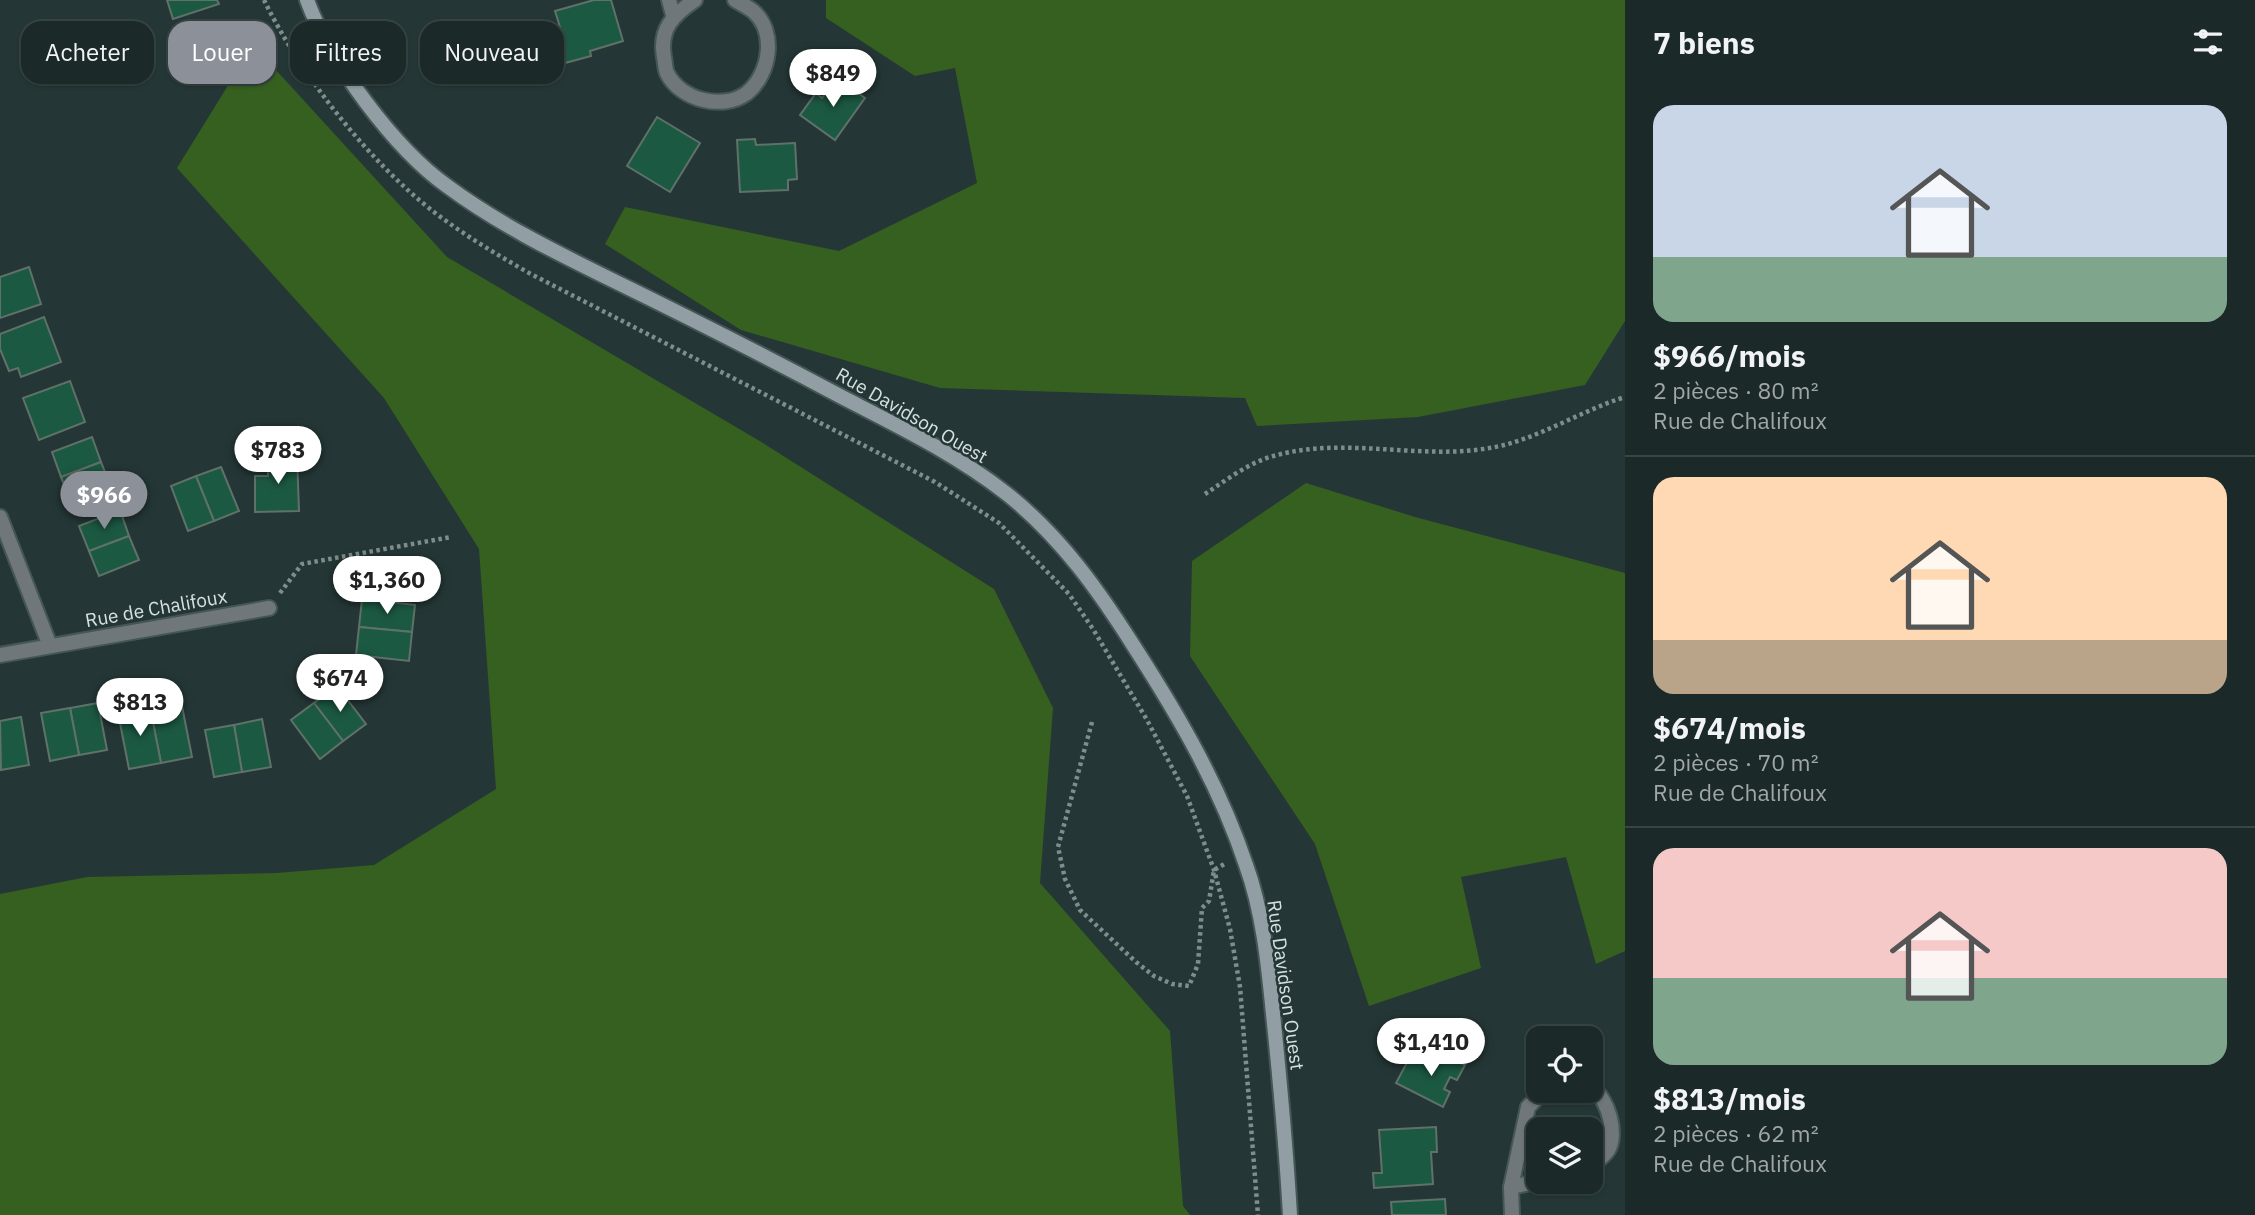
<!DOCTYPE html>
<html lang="fr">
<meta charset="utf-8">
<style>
body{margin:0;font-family:"IBM Plex Sans",sans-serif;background:#243130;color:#f1f3f6;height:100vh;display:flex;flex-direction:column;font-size:26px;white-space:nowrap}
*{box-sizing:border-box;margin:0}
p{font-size:23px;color:#a0a6a8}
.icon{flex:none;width:38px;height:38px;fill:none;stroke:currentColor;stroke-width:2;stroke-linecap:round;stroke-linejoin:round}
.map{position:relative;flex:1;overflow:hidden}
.panel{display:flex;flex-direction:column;background:#1b2928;width:630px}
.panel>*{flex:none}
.hud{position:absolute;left:21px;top:21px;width:665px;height:63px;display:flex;gap:14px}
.controls{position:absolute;left:1526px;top:1026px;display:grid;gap:14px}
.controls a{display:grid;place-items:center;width:77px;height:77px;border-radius:14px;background:#1b2928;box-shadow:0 2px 5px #0004,0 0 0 2px #394545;font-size:35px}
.price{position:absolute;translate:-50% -60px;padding:0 16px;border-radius:24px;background:#fff;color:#222;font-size:23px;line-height:46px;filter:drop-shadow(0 2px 4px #0008)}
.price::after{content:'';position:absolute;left:50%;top:42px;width:21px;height:16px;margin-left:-10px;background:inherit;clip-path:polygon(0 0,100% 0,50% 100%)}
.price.current{background:#8c9099;color:#fff}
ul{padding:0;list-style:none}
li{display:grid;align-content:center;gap:14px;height:371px;padding:0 28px}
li+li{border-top:2px solid #394545}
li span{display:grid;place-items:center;height:217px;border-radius:21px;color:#555}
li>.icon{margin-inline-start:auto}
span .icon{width:126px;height:126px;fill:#fffc;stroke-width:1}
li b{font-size:30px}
h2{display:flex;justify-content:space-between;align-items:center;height:84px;padding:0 28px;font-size:30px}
.chip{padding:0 24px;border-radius:21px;background:#1b2928;box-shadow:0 2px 5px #0004,0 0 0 2px #394545;font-size:24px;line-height:63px}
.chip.current{background:#8c9099;color:#fff}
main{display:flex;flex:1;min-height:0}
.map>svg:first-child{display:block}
.green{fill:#366020}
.building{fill:#1c5943;stroke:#607169;stroke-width:2}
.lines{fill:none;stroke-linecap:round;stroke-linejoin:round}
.street-casing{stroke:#445655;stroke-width:18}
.secondary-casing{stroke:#445655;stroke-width:18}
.path{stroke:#7f8e8d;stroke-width:4.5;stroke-dasharray:3.5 3.5;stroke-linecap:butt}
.street{stroke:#6f777b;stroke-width:14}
.secondary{stroke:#919ea3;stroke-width:14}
.labels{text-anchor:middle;stroke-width:5;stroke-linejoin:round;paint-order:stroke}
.street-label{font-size:19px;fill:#d6e1e1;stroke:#243736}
</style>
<main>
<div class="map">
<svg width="1625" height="1215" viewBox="0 0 1625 1215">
<rect width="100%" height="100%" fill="#243736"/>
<!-- green -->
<g class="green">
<polygon points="826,0 1625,0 1625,321 1585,385 1418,417 1257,426 1245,398 940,388 741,330 605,244 625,207 839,251 977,183 955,68 915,76 826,18"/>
<polygon points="253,45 447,257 758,440 994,589 1053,708 1040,883 1170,1031 1183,1206 1190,1215 0,1215 0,894 87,877 277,873 374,865 496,789 479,549 384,398 177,168"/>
<polygon points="1306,483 1415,517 1625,573 1625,951 1596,964 1566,857 1461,877 1481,968 1369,1006 1315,844 1190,656 1192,561"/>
</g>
<!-- building -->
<g class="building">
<polygon points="167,0 217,0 219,4 173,19"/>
<polygon points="594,0 611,0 623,41 590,51 591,56 565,63 558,42 564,40 555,11"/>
<polygon points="837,78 865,98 835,140 800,115 816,93 822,98"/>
<polygon points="657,117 700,143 670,192 627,166"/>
<polygon points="755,139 756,145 795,143 797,179 788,180 788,190 740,192 737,140"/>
<polygon points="29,267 41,304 0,318 0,277"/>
<polygon points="44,317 61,362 21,377 18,368 9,371 0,349 0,334"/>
<polygon points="70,381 85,422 39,440 23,398"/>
<polygon points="92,437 101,462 61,477 52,452"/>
<polygon points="268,455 297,455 299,511 255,512 255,476 268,476"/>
<polygon points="101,462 111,487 71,502 61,477"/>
<polygon points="221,467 239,511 214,521 196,476"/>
<polygon points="196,476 214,521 188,531 171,486"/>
<polygon points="120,510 129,536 89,551 79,526"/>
<polygon points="129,536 139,560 99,576 89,551"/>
<polygon points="362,599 415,605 412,632 359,627"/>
<polygon points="359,627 412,632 409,661 356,655"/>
<polygon points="337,686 366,724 343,741 314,703"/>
<polygon points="181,701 192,757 161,763 150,707"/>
<polygon points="98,703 107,750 79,755 70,708"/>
<polygon points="314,703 343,741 320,759 291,720"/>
<polygon points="150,707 161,763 129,769 118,713"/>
<polygon points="70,708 79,755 50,761 41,713"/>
<polygon points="21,717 29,765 1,770 0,721"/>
<polygon points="262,719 271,767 242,772 234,725"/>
<polygon points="234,725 242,772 214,777 205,730"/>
<polygon points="1440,1052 1465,1065 1457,1080 1450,1077 1444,1089 1450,1092 1443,1107 1396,1083 1410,1057 1432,1067"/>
<polygon points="1436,1127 1437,1152 1431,1152 1433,1184 1374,1188 1373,1173 1382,1173 1379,1130"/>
<polygon points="1445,1199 1446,1215 1392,1215 1391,1202"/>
</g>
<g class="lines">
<defs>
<g id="street">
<polyline points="669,0 673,15"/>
<path d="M695 0C673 15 659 29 664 57 665 61 665 69 667 73 680 100 723 111 747 93 770 74 777 32 753 11 748 7 740 3 735 0"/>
<polyline points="0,517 50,646"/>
<polyline points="0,655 269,608"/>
<path d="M1591 1088C1608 1097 1618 1134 1608 1150 1604 1156 1596 1162 1591 1166"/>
<polyline points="1511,1187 1540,1181"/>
<polyline points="1512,1215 1511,1187 1528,1107 1545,1090"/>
</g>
<path id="secondary" d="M307 0C329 61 395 149 447 186 497 223 553 251 608 278 686 316 763 355 840 396 898 426 956 454 1007 494 1061 537 1099 591 1135 648 1180 718 1220 787 1246 865 1263 912 1268 964 1273 1014 1280 1081 1286 1148 1290 1215"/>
</defs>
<!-- street casing -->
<use href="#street" class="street-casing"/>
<!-- secondary casing -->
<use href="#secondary" class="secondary-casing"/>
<!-- path -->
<g class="path">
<path d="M264 0C300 74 369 162 434 212 464 235 496 254 529 273L935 482 999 523 1069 594 1093 629 1147 720 1187 796 1214 870 1230 929 1240 987 1258 1215"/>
<path d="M1205 494C1225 481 1247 464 1270 457 1345 434 1424 463 1500 446 1543 436 1583 410 1625 397"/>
<polyline points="280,593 302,564 451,537"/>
<polyline points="1092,722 1058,847 1065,879 1080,910 1136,962 1154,976 1172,984 1189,986 1198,964 1202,908 1209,901 1214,870 1226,863"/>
</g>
<!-- street -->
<use href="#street" class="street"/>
<!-- secondary -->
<use href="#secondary" class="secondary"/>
</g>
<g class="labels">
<!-- street labels -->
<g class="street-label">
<text transform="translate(912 415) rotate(30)" y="7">Rue Davidson Ouest</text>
<text transform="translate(156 608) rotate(-10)" y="7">Rue de Chalifoux</text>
<text transform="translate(1286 985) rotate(82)" y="7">Rue Davidson Ouest</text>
</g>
</g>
</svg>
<div class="controls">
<a><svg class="icon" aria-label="locate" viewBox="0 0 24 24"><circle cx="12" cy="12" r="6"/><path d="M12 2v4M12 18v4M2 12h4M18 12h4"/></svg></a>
<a><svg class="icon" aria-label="layers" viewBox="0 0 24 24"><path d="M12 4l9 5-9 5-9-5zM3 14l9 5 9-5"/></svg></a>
</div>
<b class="price" style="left:833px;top:109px">$849</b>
<b class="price" style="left:278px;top:486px">$783</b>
<b class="price current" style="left:104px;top:531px">$966</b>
<b class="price" style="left:387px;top:616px">$1,360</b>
<b class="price" style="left:340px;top:714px">$674</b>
<b class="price" style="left:140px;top:738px">$813</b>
<b class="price" style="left:1431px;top:1078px">$1,410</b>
<div class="hud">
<a class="chip">Acheter</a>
<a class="chip current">Louer</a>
<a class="chip">Filtres</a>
<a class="chip">Nouveau</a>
</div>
</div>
<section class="panel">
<h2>7 biens<svg class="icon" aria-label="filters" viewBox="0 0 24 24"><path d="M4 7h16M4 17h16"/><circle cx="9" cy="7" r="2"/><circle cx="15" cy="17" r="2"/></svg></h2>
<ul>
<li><span style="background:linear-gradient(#c9d6e8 70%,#7fa58c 0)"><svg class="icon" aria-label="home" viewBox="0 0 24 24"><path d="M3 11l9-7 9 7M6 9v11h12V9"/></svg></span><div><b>$966/mois</b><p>2 pièces · 80 m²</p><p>Rue de Chalifoux</p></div></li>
<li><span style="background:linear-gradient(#ffd9b3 75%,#b9a48a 0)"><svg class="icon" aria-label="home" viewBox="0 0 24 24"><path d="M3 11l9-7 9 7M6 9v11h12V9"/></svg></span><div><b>$674/mois</b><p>2 pièces · 70 m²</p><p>Rue de Chalifoux</p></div></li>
<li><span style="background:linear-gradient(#f6c9c9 60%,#7fa58c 0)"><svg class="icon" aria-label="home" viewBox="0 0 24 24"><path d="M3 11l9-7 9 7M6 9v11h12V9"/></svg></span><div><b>$813/mois</b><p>2 pièces · 62 m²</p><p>Rue de Chalifoux</p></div></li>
</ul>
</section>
</main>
